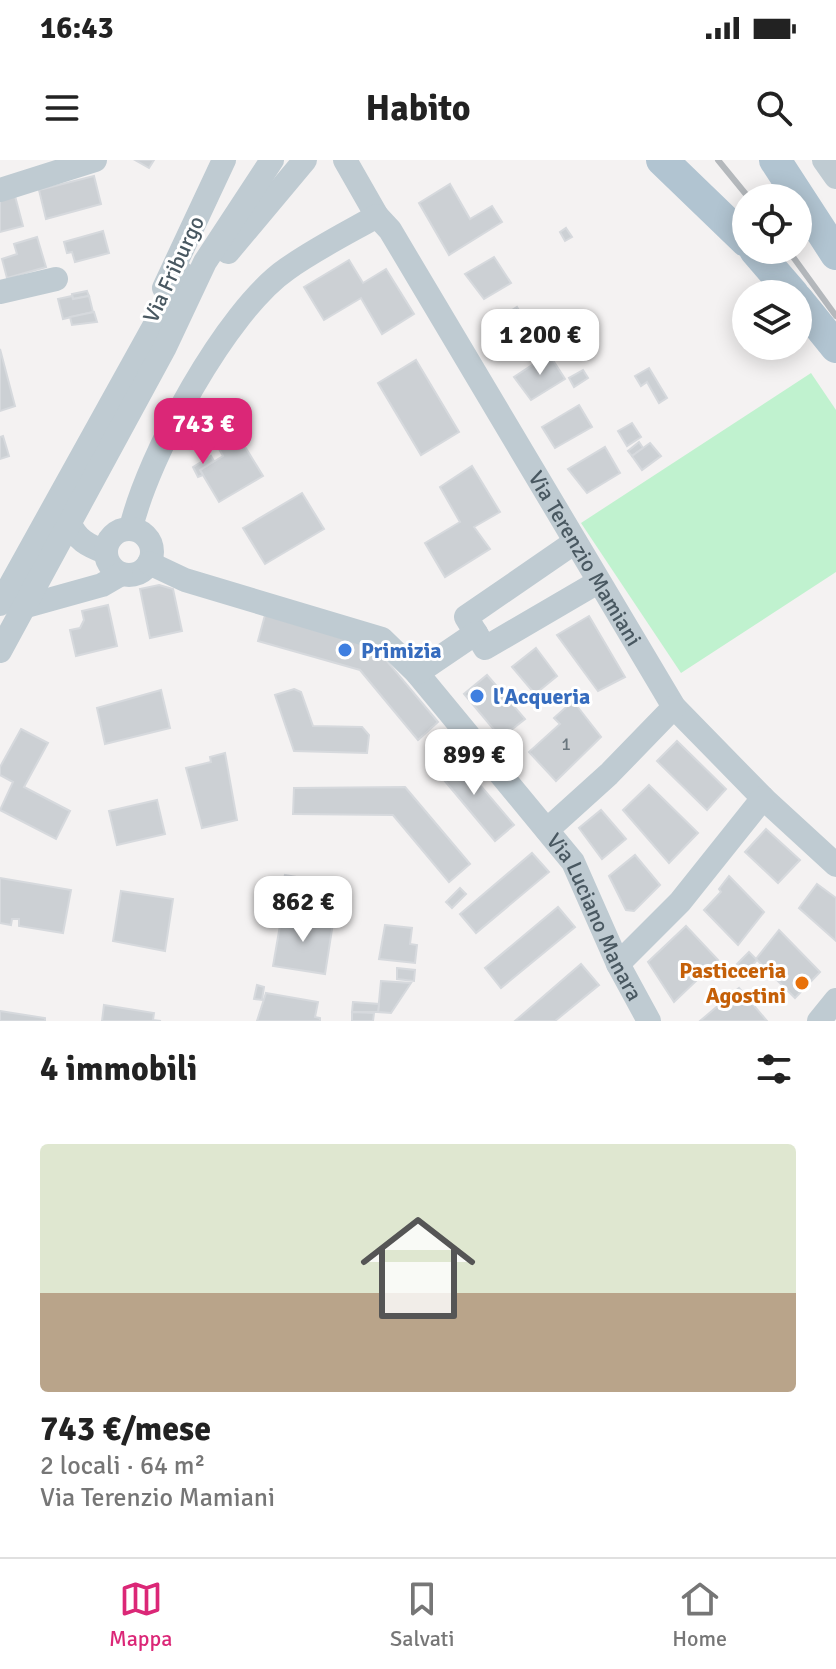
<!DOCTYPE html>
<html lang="it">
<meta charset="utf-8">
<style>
body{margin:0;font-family:Signika,sans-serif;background:#f2f2f2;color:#222;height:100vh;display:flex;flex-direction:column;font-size:30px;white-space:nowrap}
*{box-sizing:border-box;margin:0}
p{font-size:26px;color:#767676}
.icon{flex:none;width:44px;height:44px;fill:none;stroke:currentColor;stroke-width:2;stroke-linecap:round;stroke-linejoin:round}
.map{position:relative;height:861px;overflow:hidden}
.sheet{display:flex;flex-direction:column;background:#fff;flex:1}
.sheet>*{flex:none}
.controls{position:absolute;left:732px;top:24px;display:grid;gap:16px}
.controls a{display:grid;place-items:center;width:80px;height:80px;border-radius:50%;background:#fff;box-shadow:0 4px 20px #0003;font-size:40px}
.price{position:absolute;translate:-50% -68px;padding:0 18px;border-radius:16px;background:#fff;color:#222;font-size:26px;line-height:52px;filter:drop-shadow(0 2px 4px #0008)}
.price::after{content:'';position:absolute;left:50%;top:48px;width:24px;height:18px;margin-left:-12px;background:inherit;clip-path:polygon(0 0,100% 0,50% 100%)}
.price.active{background:#db2777;color:#fff}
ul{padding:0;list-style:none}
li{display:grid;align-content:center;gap:16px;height:424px;padding:0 40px}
li span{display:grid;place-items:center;height:248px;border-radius:8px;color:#555}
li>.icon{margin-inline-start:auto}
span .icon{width:144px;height:144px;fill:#fffc;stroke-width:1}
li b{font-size:34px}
h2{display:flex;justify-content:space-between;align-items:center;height:96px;padding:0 40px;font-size:34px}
.status{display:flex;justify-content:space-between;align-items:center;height:56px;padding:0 40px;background:#fff;direction:ltr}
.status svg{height:22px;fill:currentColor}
header{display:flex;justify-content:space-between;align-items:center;height:104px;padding:0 40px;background:#fff;font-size:36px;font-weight:700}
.dock{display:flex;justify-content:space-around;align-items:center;height:112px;border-top:2px solid #e0e0e0;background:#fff;font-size:22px;color:#767676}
.dock a{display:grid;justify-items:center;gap:4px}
.dock .active{color:#db2777}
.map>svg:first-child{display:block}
.green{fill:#c0f2cf}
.building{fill:#ccd0d4;stroke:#d6d9dd;stroke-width:2}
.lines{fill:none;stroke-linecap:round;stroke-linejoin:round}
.minor{stroke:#bfcbd2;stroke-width:24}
.major{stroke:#b1c4d1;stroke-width:32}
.rail{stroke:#b4b8bc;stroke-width:6}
.shop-dot{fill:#3f7fe0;stroke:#fff;stroke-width:3}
.food-dot{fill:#e8710a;stroke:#fff;stroke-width:3}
.labels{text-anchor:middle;stroke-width:6;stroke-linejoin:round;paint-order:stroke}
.number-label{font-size:18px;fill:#6a767e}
.street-label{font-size:22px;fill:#495861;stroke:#fff}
.shop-label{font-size:22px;font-weight:bold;fill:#366cbe;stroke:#fff;text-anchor:start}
.food-label{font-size:22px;font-weight:bold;fill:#c56008;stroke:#fff;text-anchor:end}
</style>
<div class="status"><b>16:43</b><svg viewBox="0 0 49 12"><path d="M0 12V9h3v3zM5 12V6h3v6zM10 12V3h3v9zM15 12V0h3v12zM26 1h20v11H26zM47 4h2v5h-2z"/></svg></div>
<header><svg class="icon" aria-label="menu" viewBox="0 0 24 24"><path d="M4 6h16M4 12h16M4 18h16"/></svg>Habito<svg class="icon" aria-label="search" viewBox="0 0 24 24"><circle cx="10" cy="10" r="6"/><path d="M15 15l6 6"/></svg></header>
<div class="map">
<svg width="836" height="861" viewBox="0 0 836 861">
<rect width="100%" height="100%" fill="#f4f2f2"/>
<!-- green -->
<polygon class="green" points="811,213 836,250 836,412 681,513 581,363"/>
<!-- building -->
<g class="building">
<polygon points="135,0 154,0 149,8"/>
<polygon points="94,16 101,44 46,59 39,30"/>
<polygon points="450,24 470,59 492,46 502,62 449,95 419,43"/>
<polygon points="15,36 23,66 0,72 0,40"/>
<polygon points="566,68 572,77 565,81 560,72"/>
<polygon points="103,71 109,93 75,102 72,92 67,93 64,82"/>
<polygon points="37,77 46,107 7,118 2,99 17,94 14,84"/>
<polygon points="494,97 511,123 484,139 465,114"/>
<polygon points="349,100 363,123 386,109 414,154 382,174 361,138 324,160 304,127"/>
<polygon points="87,131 89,136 73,139 72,134"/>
<polygon points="72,136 73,139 89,136 93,152 63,159 58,139"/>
<polygon points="517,147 534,174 501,194 485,167"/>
<polygon points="94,152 97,162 72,165 70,157"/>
<polygon points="0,189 15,246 0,251"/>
<polygon points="549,194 565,219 531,240 514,217"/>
<polygon points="416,200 459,272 421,295 378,223"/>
<polygon points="649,208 667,238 659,243 647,222 641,226 635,216"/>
<polygon points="583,210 588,218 574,227 569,218"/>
<polygon points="579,245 592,267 555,288 542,267"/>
<polygon points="632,263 641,277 627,286 618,271"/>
<polygon points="233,267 263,316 219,342 200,310 223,296 214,280"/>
<polygon points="3,276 9,296 0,299 0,277"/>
<polygon points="639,282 643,288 632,296 628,291"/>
<polygon points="650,283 661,296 642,310 632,296"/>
<polygon points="605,287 620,313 587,333 568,309"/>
<polygon points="211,296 214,301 200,310 203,315 198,317 193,307"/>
<polygon points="472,306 500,352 474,367 490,389 445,417 425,383 460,362 440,327"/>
<polygon points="302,333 324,369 265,404 243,368"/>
<polygon points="159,425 173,429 182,471 150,478 140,429"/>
<polygon points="108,445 117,486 76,496 70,470 80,468 84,460 82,451"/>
<polygon points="265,455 376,488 438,562 418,580 360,510 258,481"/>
<polygon points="589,456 625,517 598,531 557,475"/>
<polygon points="536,488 557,516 535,534 512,507"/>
<polygon points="487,515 525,559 501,578 464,534"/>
<polygon points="294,529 301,532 313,566 362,567 369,575 367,593 294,591 275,535"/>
<polygon points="161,530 170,568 105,584 97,548"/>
<polygon points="573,541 601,577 556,621 529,592 560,564 554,558"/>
<polygon points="21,569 48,583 24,627 70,651 56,679 0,650 13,622 0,615 0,607"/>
<polygon points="677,581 726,629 707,650 657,601"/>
<polygon points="452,592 514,665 495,681 434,608"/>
<polygon points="225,593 237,660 202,668 186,608 211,602 210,597"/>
<polygon points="649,625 698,673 669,703 623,650"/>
<polygon points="405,627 470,704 449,722 393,655 293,654 294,628"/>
<polygon points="157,640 165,674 117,685 109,651"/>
<polygon points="601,650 626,679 602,699 579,668"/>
<polygon points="766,669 800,700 778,723 745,692"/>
<polygon points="532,693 549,712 476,773 460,754"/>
<polygon points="635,695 660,725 634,751 626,750 609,716"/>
<polygon points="285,715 337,724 335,738 340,739 337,756 276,746"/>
<polygon points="729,716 764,752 738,785 704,750 721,732 719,729"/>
<polygon points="0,718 71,730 63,773 19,766 19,759 12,759 11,765 0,763"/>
<polygon points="817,724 836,738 836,781 799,748"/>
<polygon points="460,728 466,734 452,748 446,742"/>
<polygon points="121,731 173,739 165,791 113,781"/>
<polygon points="270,732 278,733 276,746 268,744"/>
<polygon points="558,747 575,767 501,828 485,808"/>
<polygon points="282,754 333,763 325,814 273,806"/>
<polygon points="385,765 412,768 410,784 417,785 415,803 379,799"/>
<polygon points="686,766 718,800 674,842 648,802"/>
<polygon points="779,770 820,812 795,838 756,799"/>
<polygon points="749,792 757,800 746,813 737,804"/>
<polygon points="581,804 599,825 555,861 515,861"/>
<polygon points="397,808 415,810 414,821 397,819"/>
<polygon points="381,821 411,823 391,853 378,852"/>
<polygon points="257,825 264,827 262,840 254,839"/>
<polygon points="739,828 767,861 700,861"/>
<polygon points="266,833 318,842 315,857 320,858 320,861 257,861"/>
<polygon points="353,842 379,844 378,852 352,852"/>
<polygon points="104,845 154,853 153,860 161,861 102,861"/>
<polygon points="0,851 45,858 45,861 0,861"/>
<polygon points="352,852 374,853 373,861 352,861"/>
</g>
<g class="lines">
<!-- minor -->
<g class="minor">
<polyline points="345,0 377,56"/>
<polyline points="824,0 836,17"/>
<polyline points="0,30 95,0"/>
<polyline points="228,92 305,0"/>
<polyline points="164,128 224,0"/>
<polyline points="0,132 56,119"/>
<path d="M69 362C77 380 87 385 105 392"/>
<path id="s1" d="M131 368C148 296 226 151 287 109 315 89 347 73 377 56L390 70 674 547 763 638 836 705"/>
<circle cx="129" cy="392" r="23"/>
<polyline points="575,382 466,457 485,488 598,422"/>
<path id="s2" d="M149 403 185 420 382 479 417 513 573 702 618 804 649 861"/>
<polyline points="0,444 183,114"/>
<polyline points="23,447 102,425 121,414"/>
<polyline points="0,491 165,187 205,102 272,0"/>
<polyline points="417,513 476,473"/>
<polyline points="547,670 609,614 674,547"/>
<polyline points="618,804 680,742 763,638"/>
<polyline points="819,861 836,840"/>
</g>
<!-- major -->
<g class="major">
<polyline points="662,0 746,81"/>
<polyline points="775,0 836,94"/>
<polyline points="755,90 793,134"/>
<polyline points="798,140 836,187"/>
</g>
<!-- rail -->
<g class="rail">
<polyline points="718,0 749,38"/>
<polyline points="788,90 836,156"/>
</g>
</g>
<!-- markers -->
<g class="shop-dot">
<circle cx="345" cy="490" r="8"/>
<circle cx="477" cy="536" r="8"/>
</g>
<circle class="food-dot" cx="802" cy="823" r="8"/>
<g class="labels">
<!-- number labels -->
<g class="number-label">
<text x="566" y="590">1</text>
</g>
<!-- street labels -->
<g class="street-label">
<text transform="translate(173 109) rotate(-65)" y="8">Via Friburgo</text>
<text dy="8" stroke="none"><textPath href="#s1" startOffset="812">Via Terenzio Mamiani</textPath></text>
<text dy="8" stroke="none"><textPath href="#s2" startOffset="598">Via Luciano Manara</textPath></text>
</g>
<!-- shop labels -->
<g class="shop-label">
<text x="361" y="498">Primizia</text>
<text x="493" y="544">l'Acqueria</text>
</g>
<!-- food labels -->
<g class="food-label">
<text x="786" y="818">Pasticceria<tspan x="786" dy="25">Agostini</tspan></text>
</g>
</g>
</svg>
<div class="controls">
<a><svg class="icon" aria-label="locate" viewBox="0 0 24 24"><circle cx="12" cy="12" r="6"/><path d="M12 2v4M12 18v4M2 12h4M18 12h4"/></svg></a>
<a><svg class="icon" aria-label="layers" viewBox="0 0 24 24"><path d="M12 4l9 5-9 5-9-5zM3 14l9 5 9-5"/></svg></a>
</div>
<b class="price" style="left:540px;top:217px">1 200 €</b>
<b class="price active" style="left:203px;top:306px">743 €</b>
<b class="price" style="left:474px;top:637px">899 €</b>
<b class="price" style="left:303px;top:784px">862 €</b>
</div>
<section class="sheet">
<h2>4 immobili<svg class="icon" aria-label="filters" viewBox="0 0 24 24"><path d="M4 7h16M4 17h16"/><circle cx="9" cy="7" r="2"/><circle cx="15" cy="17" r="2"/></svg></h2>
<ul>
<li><span style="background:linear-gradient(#dfe7d0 60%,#b9a48a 0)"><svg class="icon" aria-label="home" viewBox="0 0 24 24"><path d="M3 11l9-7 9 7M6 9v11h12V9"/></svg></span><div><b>743 €/mese</b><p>2 locali · 64 m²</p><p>Via Terenzio Mamiani</p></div></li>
</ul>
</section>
<nav class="dock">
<a class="active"><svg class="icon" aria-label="map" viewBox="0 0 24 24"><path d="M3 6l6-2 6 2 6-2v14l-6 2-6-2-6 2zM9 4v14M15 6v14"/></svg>Mappa</a>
<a><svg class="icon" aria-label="saved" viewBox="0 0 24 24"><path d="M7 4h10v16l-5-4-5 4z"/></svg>Salvati</a>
<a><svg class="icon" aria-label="home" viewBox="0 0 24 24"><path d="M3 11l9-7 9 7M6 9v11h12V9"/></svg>Home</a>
</nav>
